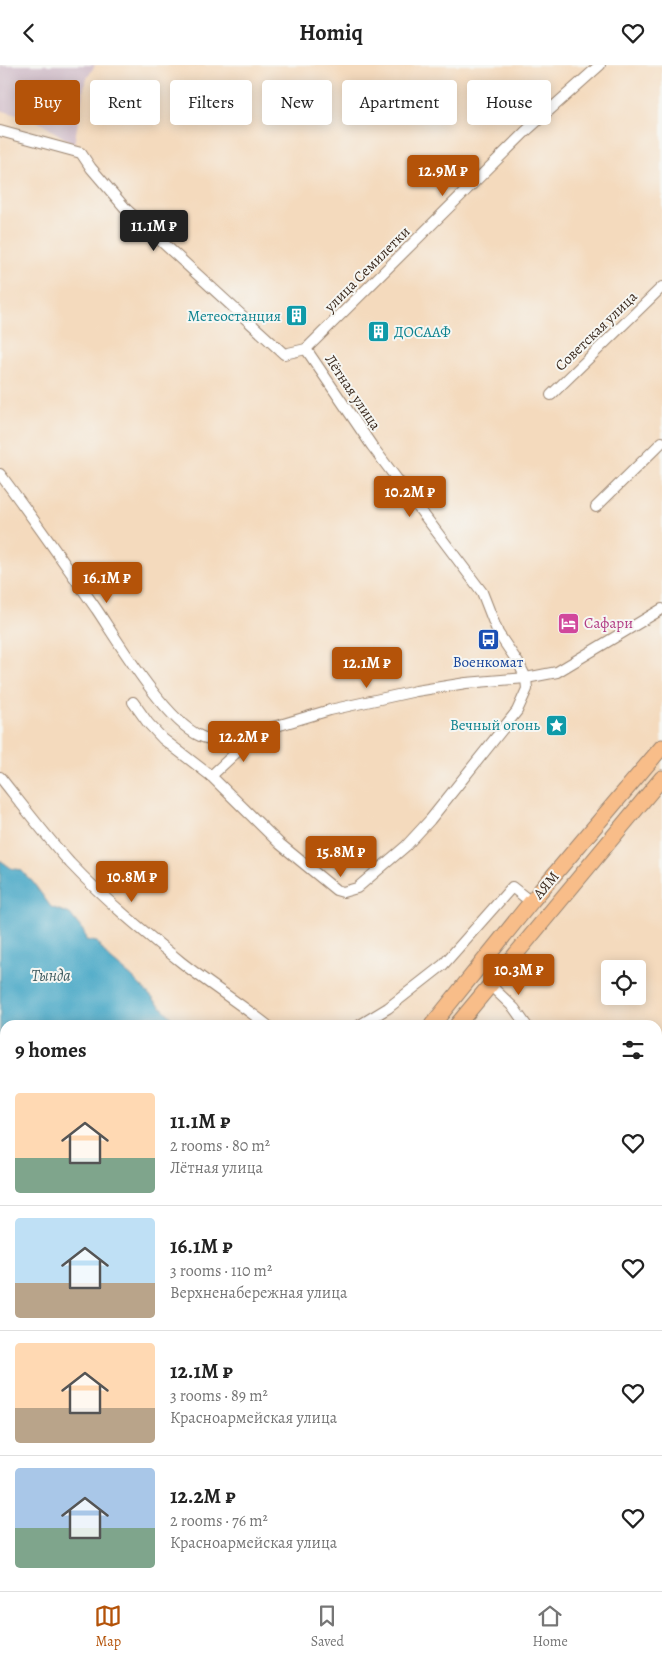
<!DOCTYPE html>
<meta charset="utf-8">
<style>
body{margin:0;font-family:Alegreya,serif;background:#f6f6f6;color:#222;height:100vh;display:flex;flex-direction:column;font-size:19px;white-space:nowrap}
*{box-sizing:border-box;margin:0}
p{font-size:16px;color:#767676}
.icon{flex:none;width:28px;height:28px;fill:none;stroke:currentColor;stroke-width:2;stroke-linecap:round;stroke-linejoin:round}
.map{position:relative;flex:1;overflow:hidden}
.side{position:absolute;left:0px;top:955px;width:662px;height:571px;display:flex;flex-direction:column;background:#fff;border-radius:15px 15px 0 0;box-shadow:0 2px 12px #0003}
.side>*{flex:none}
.guide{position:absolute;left:15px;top:15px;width:632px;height:45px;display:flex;gap:10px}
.buttons{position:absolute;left:601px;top:895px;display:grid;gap:10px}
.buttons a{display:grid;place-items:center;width:45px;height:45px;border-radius:5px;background:#fff;box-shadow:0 2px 12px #0003;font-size:25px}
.price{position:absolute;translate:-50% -42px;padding:0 11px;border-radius:5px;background:#b45309;color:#fff;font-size:16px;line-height:32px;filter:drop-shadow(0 1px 2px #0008)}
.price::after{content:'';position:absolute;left:50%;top:30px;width:15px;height:11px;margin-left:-8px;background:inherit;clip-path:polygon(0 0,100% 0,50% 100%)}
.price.selected{background:#222;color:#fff}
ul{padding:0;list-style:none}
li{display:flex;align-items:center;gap:15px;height:125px;padding:0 15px}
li+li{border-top:1px solid #e0e0e0}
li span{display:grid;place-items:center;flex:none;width:140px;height:100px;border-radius:5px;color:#555}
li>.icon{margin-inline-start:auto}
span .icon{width:60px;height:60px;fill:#fffc;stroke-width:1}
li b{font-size:21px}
h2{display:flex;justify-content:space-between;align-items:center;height:60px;padding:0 15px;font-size:21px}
.pill{padding:0 18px;border-radius:5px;background:#fff;box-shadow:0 2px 12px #0003;font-size:18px;line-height:45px}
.pill.selected{background:#b45309;color:#fff}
header{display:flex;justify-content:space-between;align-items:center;height:65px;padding:0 15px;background:#fff;font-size:22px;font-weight:700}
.tab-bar{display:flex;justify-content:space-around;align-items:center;height:70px;border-top:1px solid #e0e0e0;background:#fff;font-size:14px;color:#767676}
.tab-bar a{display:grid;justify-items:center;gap:2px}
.tab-bar .selected{color:#b45309}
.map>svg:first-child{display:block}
.industrial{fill:#d1bdc9}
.forest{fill:url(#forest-firs);stroke:#566a43}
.sand{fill:url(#sand-dots);stroke:#94825e}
.park{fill:#8cc478;stroke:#64774b}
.water{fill:#46a7c6;stroke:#406872}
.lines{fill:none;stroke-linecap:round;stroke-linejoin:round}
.minor-casing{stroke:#98826e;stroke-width:12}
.highway-casing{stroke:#98826e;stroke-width:17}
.minor{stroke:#fff;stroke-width:10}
.highway{stroke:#f8bd89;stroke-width:15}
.labels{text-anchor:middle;stroke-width:4;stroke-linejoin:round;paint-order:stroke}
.street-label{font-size:15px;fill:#3b2a1e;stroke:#f6f6f2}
.culture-label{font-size:15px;fill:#0d838f;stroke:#f6f6f2;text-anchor:end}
.hotel-label{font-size:15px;fill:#b23c85;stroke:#f6f6f2;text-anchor:start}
.transit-label{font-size:15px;fill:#164399;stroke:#f6f6f2}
.water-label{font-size:16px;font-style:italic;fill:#3f5c61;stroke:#f6f6f2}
</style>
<header><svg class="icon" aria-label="back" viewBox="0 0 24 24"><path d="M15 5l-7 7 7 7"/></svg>Homiq<svg class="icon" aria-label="heart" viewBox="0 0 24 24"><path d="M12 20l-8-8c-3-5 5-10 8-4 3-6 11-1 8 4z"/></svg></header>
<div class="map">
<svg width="662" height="1526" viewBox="0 0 662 1526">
<defs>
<pattern id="forest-firs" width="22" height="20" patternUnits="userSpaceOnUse" patternTransform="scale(1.25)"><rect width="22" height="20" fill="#71aa68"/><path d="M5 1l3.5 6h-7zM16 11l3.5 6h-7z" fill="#5e8b55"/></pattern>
<pattern id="sand-dots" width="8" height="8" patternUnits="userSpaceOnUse" patternTransform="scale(1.25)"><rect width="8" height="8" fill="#eeda9e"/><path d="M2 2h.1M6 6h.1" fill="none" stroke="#cdbb88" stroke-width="1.8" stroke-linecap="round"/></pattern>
</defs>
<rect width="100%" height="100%" fill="#f6f6f2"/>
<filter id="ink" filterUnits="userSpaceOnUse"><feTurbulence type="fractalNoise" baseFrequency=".02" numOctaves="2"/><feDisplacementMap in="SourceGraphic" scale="10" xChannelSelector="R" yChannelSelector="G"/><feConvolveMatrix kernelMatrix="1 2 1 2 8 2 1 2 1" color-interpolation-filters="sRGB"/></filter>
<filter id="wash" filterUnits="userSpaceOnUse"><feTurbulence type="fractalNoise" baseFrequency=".0096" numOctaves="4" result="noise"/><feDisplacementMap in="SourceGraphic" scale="20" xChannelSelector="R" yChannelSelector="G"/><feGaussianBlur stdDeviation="1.12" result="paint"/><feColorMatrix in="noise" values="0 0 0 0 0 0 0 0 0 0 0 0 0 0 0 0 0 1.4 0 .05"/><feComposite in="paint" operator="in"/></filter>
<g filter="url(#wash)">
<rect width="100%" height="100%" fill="#f4dabd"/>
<!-- industrial -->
<polygon class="industrial" points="0,0 95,0 85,17 74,79 37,56 0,45"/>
<!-- forest -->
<g class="forest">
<polygon points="5,1414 5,1493 0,1496 0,1415"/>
<polygon points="1,1519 5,1520 5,1521 105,1521 107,1526 3,1526"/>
<polygon points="144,1521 340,1521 348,1526 145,1526"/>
</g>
<!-- sand -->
<polygon class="sand" points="658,1391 662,1395 662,1493 658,1483"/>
<!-- park -->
<polygon class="park" points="0,1058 5,1064 5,1190 0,1190"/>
<!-- water -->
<g class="water">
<polygon points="0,795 11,803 20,805 32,816 51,842 70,849 84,867 86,875 97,877 108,892 132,912 179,960 5,960 5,978 0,972"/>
<polygon points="658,1496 662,1504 662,1526 471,1526 466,1521 658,1521"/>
</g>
</g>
<g filter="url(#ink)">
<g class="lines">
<defs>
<g id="minor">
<polyline points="0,66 81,88 91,103 126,144 284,289 306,284"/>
<polyline points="306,284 525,67 600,0"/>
<polyline points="551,330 662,222"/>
<path d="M0 409C34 454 65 499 97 545 119 578 165 655 200 671 213 677 227 675 240 672L330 645 416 626 466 618 526 613 557 607 662 544"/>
<polyline points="596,442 662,377"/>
<polyline points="133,637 148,658 163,674 211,711 280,779 336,825 343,827 357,823 406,781 430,755 517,646 527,624 526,613 519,599 498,568 482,527 372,381 306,284"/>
<polyline points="211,711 256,669"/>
<path d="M0 712C23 741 46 771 70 798 104 834 143 866 181 897 209 919 239 938 267 960"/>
<polyline points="490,920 514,943 526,960"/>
<polyline points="360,960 388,943 443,900 512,822 531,837"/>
<polyline points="658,987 662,982"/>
<polyline points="658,1246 662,1251"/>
<polyline points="114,1521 116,1526"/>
</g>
<g id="highway">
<polyline points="432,960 531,837 662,682"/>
<polyline points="457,960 662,713"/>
<polyline points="0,1307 5,1303"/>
<polyline points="0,1328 5,1325"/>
</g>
</defs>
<!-- minor casing -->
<use href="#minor" class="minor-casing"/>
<!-- highway casing -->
<use href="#highway" class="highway-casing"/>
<!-- minor -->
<use href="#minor" class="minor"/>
<!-- highway -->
<use href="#highway" class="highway"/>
</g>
</g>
<!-- icons -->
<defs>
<symbol id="building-square" viewBox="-11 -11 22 22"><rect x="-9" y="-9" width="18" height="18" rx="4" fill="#0f9aa8" stroke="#f6f6f2"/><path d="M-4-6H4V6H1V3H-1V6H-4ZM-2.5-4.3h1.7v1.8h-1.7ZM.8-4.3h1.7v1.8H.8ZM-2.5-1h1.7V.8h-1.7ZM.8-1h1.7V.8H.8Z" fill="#fff"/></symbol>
<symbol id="hotel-square" viewBox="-11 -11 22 22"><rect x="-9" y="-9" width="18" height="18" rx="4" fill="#d1479c" stroke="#f6f6f2"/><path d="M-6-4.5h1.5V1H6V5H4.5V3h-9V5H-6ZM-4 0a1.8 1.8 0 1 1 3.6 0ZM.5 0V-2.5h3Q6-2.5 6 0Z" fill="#fff"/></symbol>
<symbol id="bus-square" viewBox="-11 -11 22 22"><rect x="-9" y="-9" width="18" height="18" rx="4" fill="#1a4fb4" stroke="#f6f6f2"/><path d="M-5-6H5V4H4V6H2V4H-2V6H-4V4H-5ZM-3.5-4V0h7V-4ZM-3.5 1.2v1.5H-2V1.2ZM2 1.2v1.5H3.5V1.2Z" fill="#fff"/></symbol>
<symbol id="sight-square" viewBox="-11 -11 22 22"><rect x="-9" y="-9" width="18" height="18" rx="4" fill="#0f9aa8" stroke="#f6f6f2"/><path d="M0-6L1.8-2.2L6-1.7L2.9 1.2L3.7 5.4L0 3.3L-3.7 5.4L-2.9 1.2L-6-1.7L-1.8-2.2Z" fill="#fff"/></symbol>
</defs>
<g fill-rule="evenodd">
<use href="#building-square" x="284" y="238" width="25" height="25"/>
<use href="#building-square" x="366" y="254" width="25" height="25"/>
<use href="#hotel-square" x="556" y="546" width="25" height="25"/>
<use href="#bus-square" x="476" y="562" width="25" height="25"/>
<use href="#sight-square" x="544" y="648" width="25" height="25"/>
</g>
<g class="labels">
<!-- street labels -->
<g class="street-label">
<text transform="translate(367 204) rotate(-45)" y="5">улица Семилетки</text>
<text transform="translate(596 266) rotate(-44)" y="5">Советская улица</text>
<text transform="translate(353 327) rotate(56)" y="5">Лётная улица</text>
<text transform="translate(546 820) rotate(-50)" y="5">АЯМ</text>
</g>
<!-- culture labels -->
<g class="culture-label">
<text x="281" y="256">Метеостанция</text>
<text x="394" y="272" text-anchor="start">ДОСААФ</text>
<text x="540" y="665">Вечный огонь</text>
</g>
<!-- hotel labels -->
<g class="hotel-label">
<text x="584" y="563">Сафари</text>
</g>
<!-- transit labels -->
<g class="transit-label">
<text x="488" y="602">Военкомат</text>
</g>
<!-- water labels -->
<g class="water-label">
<text x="51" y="916">Тында</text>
</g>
</g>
</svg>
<div class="buttons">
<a><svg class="icon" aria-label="locate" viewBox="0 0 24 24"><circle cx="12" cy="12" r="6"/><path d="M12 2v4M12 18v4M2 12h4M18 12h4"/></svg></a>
</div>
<b class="price" style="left:443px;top:132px">12.9M ₽</b>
<b class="price selected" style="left:154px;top:187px">11.1M ₽</b>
<b class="price" style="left:410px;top:453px">10.2M ₽</b>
<b class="price" style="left:107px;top:539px">16.1M ₽</b>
<b class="price" style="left:367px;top:624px">12.1M ₽</b>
<b class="price" style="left:244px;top:698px">12.2M ₽</b>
<b class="price" style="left:341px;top:813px">15.8M ₽</b>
<b class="price" style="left:132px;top:838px">10.8M ₽</b>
<b class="price" style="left:519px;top:931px">10.3M ₽</b>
<div class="guide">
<a class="pill selected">Buy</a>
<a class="pill">Rent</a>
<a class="pill">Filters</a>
<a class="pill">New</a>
<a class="pill">Apartment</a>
<a class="pill">House</a>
</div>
<section class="side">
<h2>9 homes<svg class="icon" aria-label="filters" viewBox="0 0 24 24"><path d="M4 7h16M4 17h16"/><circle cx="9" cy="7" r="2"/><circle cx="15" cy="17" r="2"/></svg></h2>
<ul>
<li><span style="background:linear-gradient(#ffd9b3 65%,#7fa58c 0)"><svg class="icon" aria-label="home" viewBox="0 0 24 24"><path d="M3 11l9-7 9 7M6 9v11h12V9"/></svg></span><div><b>11.1M ₽</b><p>2 rooms · 80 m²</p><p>Лётная улица</p></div><svg class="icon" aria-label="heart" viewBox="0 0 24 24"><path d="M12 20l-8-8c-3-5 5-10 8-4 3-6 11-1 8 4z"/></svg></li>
<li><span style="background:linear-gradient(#bfe0f5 65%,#b9a48a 0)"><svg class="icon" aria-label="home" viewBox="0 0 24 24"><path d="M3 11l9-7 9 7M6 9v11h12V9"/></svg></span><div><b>16.1M ₽</b><p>3 rooms · 110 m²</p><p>Верхненабережная улица</p></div><svg class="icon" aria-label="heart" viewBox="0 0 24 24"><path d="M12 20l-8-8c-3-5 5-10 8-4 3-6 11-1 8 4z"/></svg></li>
<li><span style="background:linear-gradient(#ffd9b3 65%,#b9a48a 0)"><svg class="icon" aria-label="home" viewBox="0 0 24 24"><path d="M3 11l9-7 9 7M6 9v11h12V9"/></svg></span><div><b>12.1M ₽</b><p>3 rooms · 89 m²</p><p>Красноармейская улица</p></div><svg class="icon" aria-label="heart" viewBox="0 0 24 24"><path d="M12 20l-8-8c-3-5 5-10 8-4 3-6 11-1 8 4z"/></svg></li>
<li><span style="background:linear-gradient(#a9c7e8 60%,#7fa58c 0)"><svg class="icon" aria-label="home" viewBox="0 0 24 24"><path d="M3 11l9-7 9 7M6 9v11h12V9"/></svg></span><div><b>12.2M ₽</b><p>2 rooms · 76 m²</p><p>Красноармейская улица</p></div><svg class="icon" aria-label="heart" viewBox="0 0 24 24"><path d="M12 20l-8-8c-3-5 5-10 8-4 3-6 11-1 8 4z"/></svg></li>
</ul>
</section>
</div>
<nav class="tab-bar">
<a class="selected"><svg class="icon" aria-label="map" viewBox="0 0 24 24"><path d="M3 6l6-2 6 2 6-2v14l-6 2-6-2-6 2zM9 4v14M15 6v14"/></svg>Map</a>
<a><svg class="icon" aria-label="saved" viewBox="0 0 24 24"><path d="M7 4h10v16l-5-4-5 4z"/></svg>Saved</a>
<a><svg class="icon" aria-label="home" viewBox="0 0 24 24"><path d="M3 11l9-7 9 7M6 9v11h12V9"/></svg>Home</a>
</nav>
